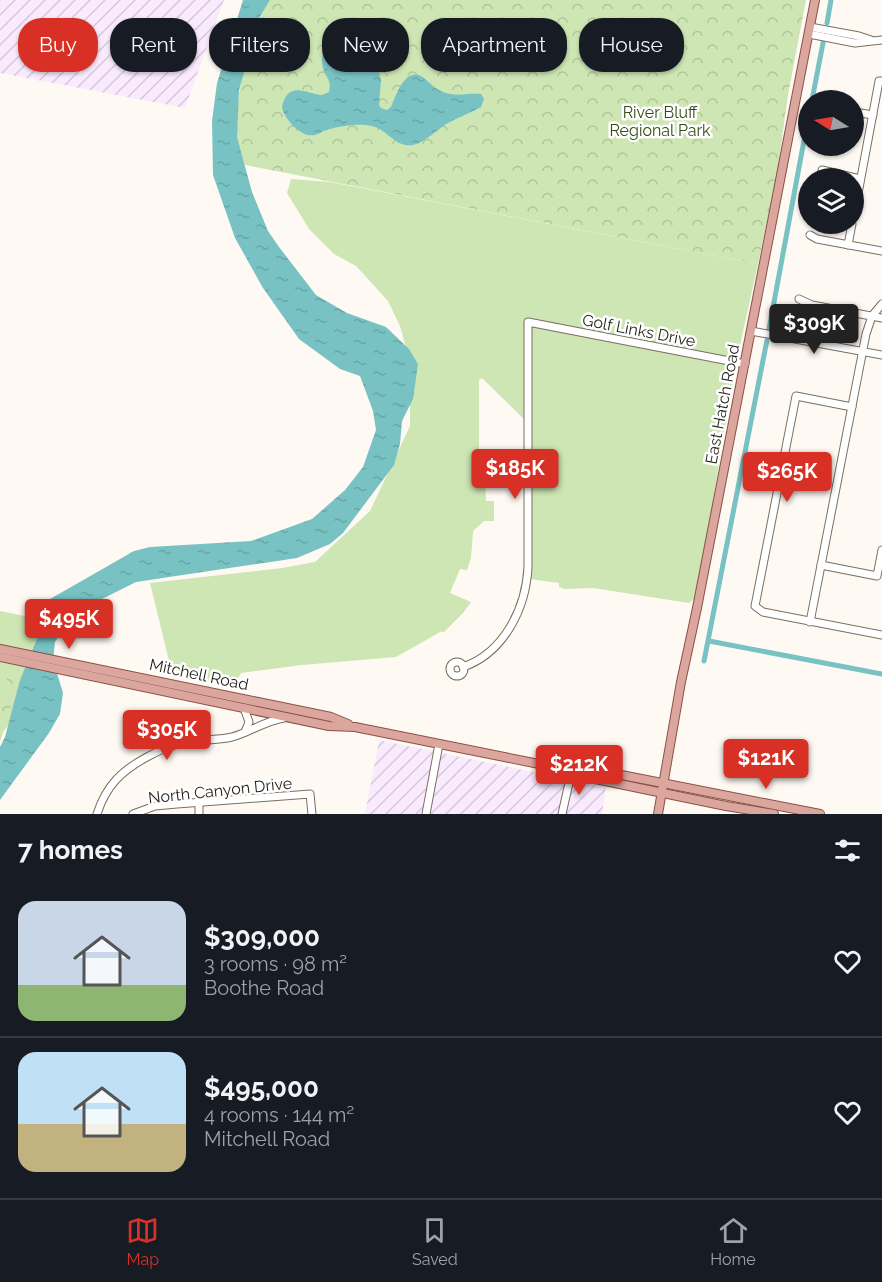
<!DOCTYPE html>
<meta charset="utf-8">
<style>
body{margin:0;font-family:Raleway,sans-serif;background:#242831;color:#f1f3f6;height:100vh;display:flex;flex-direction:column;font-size:22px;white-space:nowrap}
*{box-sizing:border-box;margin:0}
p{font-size:20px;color:#9ea1a6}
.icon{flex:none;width:33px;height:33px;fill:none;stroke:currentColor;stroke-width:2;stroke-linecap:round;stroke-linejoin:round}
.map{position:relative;height:814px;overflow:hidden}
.details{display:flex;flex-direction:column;background:#171b24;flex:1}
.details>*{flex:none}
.banner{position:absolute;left:18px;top:18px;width:846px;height:54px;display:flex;gap:12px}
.needle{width:39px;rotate:281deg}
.buttons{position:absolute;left:798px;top:90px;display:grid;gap:12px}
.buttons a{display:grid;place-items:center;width:66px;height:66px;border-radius:50%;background:#171b24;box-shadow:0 2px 4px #0004;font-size:30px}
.price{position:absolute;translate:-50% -51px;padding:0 14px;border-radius:6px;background:#d93025;color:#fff;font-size:20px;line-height:39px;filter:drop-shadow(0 2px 3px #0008)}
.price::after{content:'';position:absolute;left:50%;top:36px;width:18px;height:14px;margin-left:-9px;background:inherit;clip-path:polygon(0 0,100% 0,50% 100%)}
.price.active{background:#222;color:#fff}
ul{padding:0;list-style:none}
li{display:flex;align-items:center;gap:18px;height:150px;padding:0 18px}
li+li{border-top:2px solid #363941}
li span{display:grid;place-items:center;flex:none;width:168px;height:120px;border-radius:18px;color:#555}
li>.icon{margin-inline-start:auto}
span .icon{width:72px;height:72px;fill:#fffc;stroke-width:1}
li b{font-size:26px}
h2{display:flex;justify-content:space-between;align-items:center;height:72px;padding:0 18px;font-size:26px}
.chip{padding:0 21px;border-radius:24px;background:#171b24;box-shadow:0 2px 4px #0004;font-size:21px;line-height:54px}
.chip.active{background:#d93025;color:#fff}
.tab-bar{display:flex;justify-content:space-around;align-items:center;height:84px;border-top:2px solid #363941;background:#171b24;font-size:16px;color:#9ea1a6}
.tab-bar a{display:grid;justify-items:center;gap:3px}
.tab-bar .active{color:#d93025}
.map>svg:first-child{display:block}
.industrial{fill:url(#industrial-furrows)}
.grass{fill:#cde6b3}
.park{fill:url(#park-crowns)}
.water{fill:url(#water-ripples)}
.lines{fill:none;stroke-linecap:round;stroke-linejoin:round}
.canal{stroke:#78c2c3;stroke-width:5}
.minor-casing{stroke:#7a6e61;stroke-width:9}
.major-casing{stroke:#8b5046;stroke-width:10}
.minor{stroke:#fff;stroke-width:7}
.major{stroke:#dba69e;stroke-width:8}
.labels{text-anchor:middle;stroke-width:5;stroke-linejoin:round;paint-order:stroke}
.park-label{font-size:16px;fill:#354b15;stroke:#fff}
.street-label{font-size:16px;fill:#241f1a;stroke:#fff}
</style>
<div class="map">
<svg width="882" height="814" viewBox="0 0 882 814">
<defs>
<pattern id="industrial-furrows" width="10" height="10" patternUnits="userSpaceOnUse" patternTransform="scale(1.5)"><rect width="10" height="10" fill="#f9eafe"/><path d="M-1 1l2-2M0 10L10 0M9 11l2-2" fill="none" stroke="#d5c8d9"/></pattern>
<pattern id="park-crowns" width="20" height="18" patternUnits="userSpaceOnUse" patternTransform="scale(1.5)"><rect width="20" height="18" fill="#cde6b3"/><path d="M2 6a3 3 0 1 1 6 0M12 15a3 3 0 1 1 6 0" fill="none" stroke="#b0c599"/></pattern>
<pattern id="water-ripples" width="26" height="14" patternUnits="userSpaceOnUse" patternTransform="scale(1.5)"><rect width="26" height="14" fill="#78c2c3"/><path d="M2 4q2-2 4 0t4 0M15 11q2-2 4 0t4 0" fill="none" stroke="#68a6a7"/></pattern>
</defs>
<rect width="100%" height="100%" fill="#fff9f3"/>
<!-- industrial -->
<g class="industrial">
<polygon points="0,0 224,0 185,108 0,73"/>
<polygon points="379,740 606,787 602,814 365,814"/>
</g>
<!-- grass -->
<g class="grass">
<polygon points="291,179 330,182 758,264 735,368 697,597 689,603 593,588 564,589 559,587 559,583 529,579 531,426 482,378 479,380 479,480 485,481 486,501 494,501 494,521 484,521 473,531 471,558 467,570 460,569 450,593 471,602 463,613 443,633 442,631 396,657 302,665 241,673 232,689 171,669 150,583 282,568 315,562 370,511 410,426 410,363 400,326 388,301 356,266 334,254 309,229 287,193"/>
<polygon points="0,611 25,616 55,655 27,700 0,736"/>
</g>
<!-- park -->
<g class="park">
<path d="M270 0H806L788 95 777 175 758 264 245 165C242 156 239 147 237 138 232 104 251 28 270 0Z"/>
<polygon points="7,669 22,670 0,742 0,691 7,683"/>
</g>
<!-- water -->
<g class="water">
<polygon points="243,0 270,0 260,17 239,90 237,137 252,192 268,231 279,247 316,295 347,313 386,327 409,349 418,364 413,399 402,421 400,444 394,465 343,533 330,544 297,558 136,582 86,607 60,634 55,642 53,660 63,693 60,714 49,733 0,800 0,747 5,737 20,680 42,627 44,608 50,599 134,551 150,547 251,541 312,519 345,490 363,467 376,430 373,411 360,376 340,369 299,339 263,288 235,238 213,175 212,121 217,83"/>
<path d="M335 32 354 41 362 49 369 64 375 68 379 73 381 80 379 105 381 108 387 110 391 107C396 95 406 64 424 78 430 83 435 89 443 92 455 97 468 93 481 94L484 99 481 107C470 113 459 117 448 123 436 130 426 142 413 145 395 148 387 129 372 126 359 123 340 126 326 130 322 131 318 135 314 135 302 138 287 121 283 111 281 106 283 103 285 98 293 83 309 94 322 95L329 92C332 80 326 78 323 68 320 57 325 37 335 32Z"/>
</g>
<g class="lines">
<!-- canal -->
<g class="canal">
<polyline points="827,23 831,0"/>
<polyline points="812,100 823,43"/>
<polyline points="769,329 808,119"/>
<polyline points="709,641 882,674"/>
<polyline points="704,661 767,340"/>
</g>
<defs>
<g id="minor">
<polyline points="810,27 859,36 871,40"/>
<polyline points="809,34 855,43 882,40"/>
<polyline points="854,112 873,115"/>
<polyline points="822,170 860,179"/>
<polyline points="854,215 879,81 882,81"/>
<polyline points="810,235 817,239 882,251"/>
<polyline points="848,245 852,224"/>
<polyline points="799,299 812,305 882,318"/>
<polyline points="751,331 882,355"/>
<polyline points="852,407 796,396 755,606 763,612 882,635"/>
<polyline points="821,565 877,576 882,550"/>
<polyline points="810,622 866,334 872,316 882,304"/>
<circle cx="457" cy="669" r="7"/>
<path d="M463 667C504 653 526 608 528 567V322L745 364"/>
<polyline points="244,708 249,722 245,732"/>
<polyline points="199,802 199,814"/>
<path d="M97 814C106 786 121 771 147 757 158 751 169 746 181 743 198 739 215 741 232 737 250 732 265 721 284 718"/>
<polyline points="133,814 155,806 177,804 310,794 312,814"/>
<polyline points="426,814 439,744"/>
<polyline points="562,814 571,774"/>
</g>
<g id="major">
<polyline points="0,649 331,717 348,724"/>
<polyline points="0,657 329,726 355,727 549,766 571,774 726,806 774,814"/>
<polyline points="555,766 571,765 820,814"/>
<polyline points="658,814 681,682 697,608 815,0"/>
</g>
</defs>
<!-- minor casing -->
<use href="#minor" class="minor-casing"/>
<!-- major casing -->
<use href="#major" class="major-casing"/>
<!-- minor -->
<use href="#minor" class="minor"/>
<!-- major -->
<use href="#major" class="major"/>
</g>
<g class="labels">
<!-- park labels -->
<g class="park-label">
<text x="660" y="118">River Bluff<tspan x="660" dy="18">Regional Park</tspan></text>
</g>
<!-- street labels -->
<g class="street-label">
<text transform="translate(639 330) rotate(11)" y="6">Golf Links Drive</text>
<text transform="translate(722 404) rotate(-79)" y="6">East Hatch Road</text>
<text transform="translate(199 674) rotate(12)" y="6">Mitchell Road</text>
<text transform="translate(220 790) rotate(-6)" y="6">North Canyon Drive</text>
</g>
</g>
</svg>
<div class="buttons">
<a><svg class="needle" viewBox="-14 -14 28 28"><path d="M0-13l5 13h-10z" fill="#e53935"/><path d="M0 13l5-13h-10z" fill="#9ea1a6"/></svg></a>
<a><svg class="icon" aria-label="layers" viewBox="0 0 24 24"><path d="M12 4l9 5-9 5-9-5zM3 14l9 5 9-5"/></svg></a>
</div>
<b class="price active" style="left:814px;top:355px">$309K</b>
<b class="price" style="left:515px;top:500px">$185K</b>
<b class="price" style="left:787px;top:503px">$265K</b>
<b class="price" style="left:69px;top:650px">$495K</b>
<b class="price" style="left:167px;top:761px">$305K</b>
<b class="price" style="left:766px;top:790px">$121K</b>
<b class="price" style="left:579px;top:796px">$212K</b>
<div class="banner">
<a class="chip active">Buy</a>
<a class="chip">Rent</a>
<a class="chip">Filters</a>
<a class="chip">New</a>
<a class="chip">Apartment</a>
<a class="chip">House</a>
</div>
</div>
<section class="details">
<h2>7 homes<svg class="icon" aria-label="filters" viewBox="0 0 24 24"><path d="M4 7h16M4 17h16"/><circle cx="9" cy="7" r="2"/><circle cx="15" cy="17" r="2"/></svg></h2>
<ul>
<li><span style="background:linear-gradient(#c9d6e8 70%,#8fb573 0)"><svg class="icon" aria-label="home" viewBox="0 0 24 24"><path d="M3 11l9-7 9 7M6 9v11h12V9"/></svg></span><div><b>$309,000</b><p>3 rooms · 98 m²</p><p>Boothe Road</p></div><svg class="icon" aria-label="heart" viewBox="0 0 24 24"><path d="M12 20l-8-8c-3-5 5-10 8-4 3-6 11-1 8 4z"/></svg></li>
<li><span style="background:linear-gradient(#bfe0f5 60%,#c2b280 0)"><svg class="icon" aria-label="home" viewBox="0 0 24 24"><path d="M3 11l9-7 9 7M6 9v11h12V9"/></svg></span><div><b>$495,000</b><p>4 rooms · 144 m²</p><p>Mitchell Road</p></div><svg class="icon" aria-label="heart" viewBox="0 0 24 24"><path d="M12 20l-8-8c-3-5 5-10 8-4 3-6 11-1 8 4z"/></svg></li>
</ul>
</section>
<nav class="tab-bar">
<a class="active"><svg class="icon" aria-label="map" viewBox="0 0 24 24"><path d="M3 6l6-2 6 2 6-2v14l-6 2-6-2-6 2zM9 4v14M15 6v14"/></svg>Map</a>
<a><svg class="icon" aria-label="saved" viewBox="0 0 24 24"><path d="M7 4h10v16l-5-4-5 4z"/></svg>Saved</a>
<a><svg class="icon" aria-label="home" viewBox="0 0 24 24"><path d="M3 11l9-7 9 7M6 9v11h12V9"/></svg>Home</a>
</nav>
